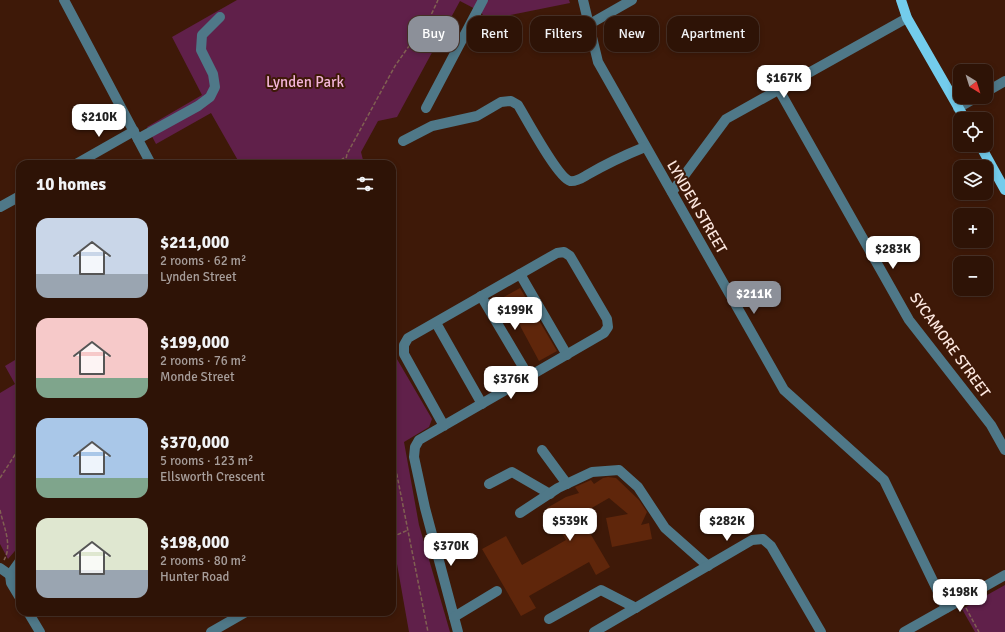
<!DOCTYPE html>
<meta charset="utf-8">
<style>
body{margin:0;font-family:Signika,sans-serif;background:#3a2014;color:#f1f3f6;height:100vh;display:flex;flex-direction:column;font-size:15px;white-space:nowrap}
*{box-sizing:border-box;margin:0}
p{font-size:13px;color:#a79e9b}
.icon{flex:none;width:22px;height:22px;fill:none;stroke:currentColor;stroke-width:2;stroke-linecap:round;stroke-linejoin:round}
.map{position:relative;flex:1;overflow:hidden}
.drawer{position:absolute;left:16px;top:160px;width:380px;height:456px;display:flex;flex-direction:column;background:#2e1306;border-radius:12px;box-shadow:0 2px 6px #0003,0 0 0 1px #493228}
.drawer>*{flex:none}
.banner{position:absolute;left:408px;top:16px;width:380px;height:36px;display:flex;gap:8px}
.needle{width:26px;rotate:142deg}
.tools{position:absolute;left:953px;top:64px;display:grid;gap:8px}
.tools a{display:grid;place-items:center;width:40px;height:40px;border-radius:8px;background:#2e1306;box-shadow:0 2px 6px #0003,0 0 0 1px #493228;font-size:20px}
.price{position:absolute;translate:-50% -34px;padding:0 9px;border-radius:8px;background:#fff;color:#222;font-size:13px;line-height:26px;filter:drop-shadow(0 1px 2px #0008)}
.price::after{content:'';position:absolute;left:50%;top:24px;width:12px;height:9px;margin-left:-6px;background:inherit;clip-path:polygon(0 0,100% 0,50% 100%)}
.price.current{background:#8c9099;color:#fff}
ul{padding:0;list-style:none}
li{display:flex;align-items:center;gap:12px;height:100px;padding:0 20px}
li span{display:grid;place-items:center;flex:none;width:112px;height:80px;border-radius:12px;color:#555}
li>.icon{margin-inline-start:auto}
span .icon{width:48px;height:48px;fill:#fffc;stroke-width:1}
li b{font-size:17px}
h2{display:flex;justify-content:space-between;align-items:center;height:48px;padding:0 20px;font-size:17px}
.tag{padding:0 14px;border-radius:12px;background:#2e1306;box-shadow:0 2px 6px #0003,0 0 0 1px #493228;font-size:14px;line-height:36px}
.tag.current{background:#8c9099;color:#fff}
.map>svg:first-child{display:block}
.green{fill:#60204a}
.building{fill:#5f260b}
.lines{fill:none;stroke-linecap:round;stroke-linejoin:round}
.path{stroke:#806052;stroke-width:1.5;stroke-dasharray:4 2;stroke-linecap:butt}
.minor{stroke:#4f7888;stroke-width:10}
.major{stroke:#73ccec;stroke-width:10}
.labels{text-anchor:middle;stroke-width:4;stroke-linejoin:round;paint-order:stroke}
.park-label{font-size:15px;fill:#f4b5d9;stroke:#3e1908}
.street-label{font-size:15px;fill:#fce7df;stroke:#3e1908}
</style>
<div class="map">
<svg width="1005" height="632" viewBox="0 0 1005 632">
<rect width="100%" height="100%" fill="#3e1908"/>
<!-- green -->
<g class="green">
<polygon points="237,0 569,0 570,3 486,20 481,12 460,1 397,117 378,121 361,152 364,164 240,164 211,113 156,144 147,127 202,95 172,37"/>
<polygon points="392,335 394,337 394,354 432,419 429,427 404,442 419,525 450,632 409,632 394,547 392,547 392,519 397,516 392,493"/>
<polygon points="20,357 20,545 8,559 0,544 0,393 15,384 5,366"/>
<polygon points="1005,585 1005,632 975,632 962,609"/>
</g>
<!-- building -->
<g class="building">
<polygon points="520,288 557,351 539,361 518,322 502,298"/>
<polygon points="608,477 616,478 639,500 647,512 641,525 649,523 652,539 612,547 606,518 628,514 609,498 583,513 590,526 587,528 610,567 596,575 589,562 529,596 536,608 521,616 482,549 506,536 522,565 566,540 547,508 566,497 579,493 575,487 591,480 594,484 603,478"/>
</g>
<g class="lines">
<!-- path -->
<g class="path">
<polyline points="336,164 345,157"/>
<polyline points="345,164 347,154 395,66 432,13 438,0"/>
<polyline points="392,438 394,460 428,632"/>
<polyline points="0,478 20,447"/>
<path d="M0 510C3 525 13 545 4 560"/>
<polyline points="392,537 408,530"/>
<polyline points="966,608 979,632"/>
</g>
<!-- minor -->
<g class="minor">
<polyline points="64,0 151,164"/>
<polyline points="583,0 598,62 784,390 884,480 946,608"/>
<polyline points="588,25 632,0"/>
<polyline points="779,90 909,320 991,425 1005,450"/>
<polyline points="986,92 1005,81"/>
<polyline points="426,108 483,0"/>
<polyline points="958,108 977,97"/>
<polyline points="138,139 198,106 210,97 215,87 213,74 201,50 202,35 220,17"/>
<path d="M403 141 432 126 477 116 501 102 511 101 518 105C526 118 558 178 570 181 576 182 582 178 587 175 606 164 625 155 645 147"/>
<polyline points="76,164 134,131"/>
<polyline points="672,192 726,119 907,18"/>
<polyline points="0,207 20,196"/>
<polyline points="520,274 567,355"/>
<polyline points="481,296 529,377"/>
<polyline points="436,323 482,404"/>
<polyline points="444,426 404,354 404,345 408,338 557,253 564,252 570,256 607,319 608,327 604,333 419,440 415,447 414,457 425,508 458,632"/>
<polyline points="542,450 567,484"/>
<polyline points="489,484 512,472 550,494"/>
<polyline points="520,513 558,488 592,472 619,470 638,487 665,528 708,566"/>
<polyline points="20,561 10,575 11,583 20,598"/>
<polyline points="0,568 10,575"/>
<polyline points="28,612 40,632"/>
<polyline points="454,617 497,591"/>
<polyline points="549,619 601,590 636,608"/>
<polyline points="211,632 246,612"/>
<polyline points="594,632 752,540 763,539 771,546 821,632"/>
<polyline points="904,632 1005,575"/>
</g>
<!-- major -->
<g class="major">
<polyline points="901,0 907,18 965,119"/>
<polyline points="980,145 1005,190"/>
</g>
</g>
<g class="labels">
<!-- park labels -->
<g class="park-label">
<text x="305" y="87">Lynden Park</text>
</g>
<!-- street labels -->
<g class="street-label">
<text transform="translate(697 207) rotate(60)" y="5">LYNDEN STREET</text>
<text transform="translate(950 345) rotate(54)" y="5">SYCAMORE STREET</text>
</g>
</g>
</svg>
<div class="tools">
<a><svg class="needle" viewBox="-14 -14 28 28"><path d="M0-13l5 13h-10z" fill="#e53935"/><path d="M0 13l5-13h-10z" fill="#a79e9b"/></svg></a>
<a><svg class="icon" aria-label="locate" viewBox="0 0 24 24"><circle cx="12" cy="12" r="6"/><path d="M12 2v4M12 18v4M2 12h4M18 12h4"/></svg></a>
<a><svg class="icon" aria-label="layers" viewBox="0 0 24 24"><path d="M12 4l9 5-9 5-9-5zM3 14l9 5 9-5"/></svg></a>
<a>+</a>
<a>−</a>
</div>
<b class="price" style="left:784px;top:99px">$167K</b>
<b class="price" style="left:99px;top:138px">$210K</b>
<b class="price" style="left:893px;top:270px">$283K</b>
<b class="price current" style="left:754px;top:315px">$211K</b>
<b class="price" style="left:515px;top:331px">$199K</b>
<b class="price" style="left:511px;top:400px">$376K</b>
<b class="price" style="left:570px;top:542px">$539K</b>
<b class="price" style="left:727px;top:542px">$282K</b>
<b class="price" style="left:451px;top:567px">$370K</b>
<b class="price" style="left:960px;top:613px">$198K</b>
<div class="banner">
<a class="tag current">Buy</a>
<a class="tag">Rent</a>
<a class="tag">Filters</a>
<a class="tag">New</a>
<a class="tag">Apartment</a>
</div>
<section class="drawer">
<h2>10 homes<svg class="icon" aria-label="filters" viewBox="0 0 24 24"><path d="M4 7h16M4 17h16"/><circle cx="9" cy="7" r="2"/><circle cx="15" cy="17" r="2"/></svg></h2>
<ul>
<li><span style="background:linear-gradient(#c9d6e8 70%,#9aa5b1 0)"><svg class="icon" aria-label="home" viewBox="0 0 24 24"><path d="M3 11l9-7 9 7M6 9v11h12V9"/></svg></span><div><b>$211,000</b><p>2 rooms · 62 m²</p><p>Lynden Street</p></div></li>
<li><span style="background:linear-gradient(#f6c9c9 75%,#7fa58c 0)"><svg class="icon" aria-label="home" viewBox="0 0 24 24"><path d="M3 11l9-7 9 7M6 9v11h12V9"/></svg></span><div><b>$199,000</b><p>2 rooms · 76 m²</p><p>Monde Street</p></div></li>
<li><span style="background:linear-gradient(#a9c7e8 75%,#7fa58c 0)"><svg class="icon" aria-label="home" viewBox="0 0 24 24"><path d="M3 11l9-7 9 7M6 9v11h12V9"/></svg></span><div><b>$370,000</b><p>5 rooms · 123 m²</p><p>Ellsworth Crescent</p></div></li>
<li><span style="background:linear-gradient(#dfe7d0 65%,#9aa5b1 0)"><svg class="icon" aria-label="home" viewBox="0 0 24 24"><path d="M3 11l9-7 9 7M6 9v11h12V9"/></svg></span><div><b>$198,000</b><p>2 rooms · 80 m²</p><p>Hunter Road</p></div></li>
</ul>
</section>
</div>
